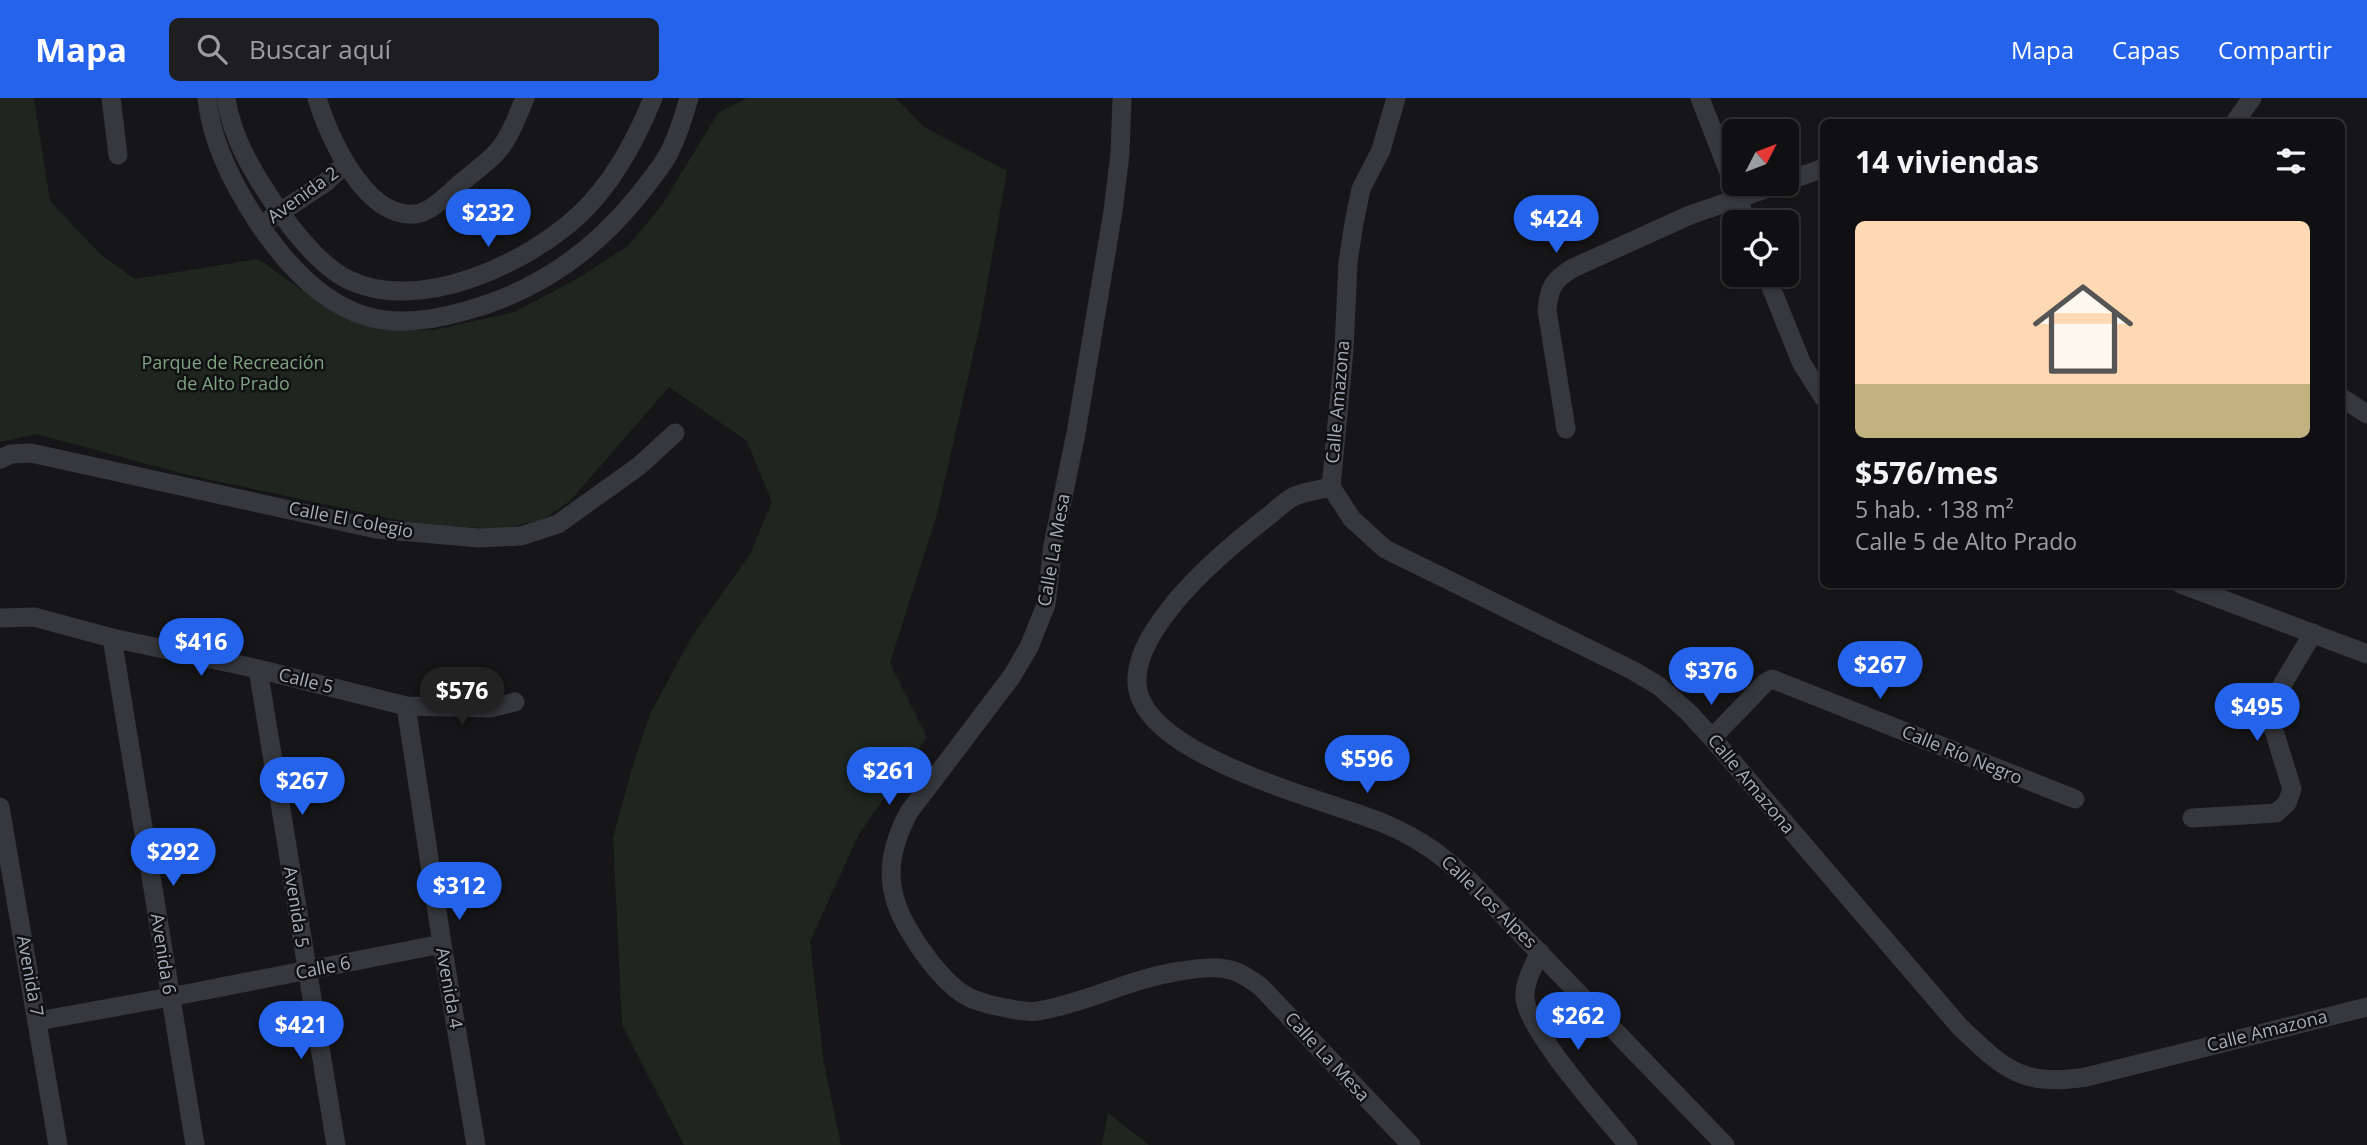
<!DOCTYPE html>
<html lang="es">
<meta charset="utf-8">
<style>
body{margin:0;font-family:"Open Sans",sans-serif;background:#1e1e20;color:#f1f3f6;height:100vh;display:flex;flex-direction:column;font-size:26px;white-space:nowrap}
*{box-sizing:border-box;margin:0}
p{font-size:23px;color:#9c9d9f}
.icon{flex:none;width:38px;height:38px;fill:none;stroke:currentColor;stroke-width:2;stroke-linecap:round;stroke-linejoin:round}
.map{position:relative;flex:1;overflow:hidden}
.sheet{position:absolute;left:1820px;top:21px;width:525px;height:469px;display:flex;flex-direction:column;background:#101012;border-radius:10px;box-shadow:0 2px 5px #0004,0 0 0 2px #303032}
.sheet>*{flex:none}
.needle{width:46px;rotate:48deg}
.buttons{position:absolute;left:1722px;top:21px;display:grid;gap:14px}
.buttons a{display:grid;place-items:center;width:77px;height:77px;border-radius:10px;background:#101012;box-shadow:0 2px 5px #0004,0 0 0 2px #303032;font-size:35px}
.price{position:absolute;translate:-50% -60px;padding:0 16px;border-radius:24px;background:#2563eb;color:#fff;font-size:23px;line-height:46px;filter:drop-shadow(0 2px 4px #0008)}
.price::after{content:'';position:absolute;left:50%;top:42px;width:21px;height:16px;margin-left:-10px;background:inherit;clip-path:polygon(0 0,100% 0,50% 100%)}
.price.selected{background:#222;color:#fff}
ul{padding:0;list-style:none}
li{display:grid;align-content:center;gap:14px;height:371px;padding:0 35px}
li+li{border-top:2px solid #303032}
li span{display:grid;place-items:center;height:217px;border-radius:10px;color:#555}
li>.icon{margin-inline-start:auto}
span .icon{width:126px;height:126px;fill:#fffc;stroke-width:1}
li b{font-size:30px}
h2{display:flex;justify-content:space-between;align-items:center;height:84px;padding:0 35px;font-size:30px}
header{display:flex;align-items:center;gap:42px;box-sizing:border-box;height:98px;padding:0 35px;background:#2563eb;color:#fff}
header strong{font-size:33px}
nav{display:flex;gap:38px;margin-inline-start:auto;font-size:24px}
.search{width:490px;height:63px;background:#1e1e20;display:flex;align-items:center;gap:18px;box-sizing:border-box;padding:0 24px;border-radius:10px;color:#9c9d9f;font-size:26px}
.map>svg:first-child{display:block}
.green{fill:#1e261f}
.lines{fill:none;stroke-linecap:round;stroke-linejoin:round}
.minor{stroke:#37383d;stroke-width:19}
.labels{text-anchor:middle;stroke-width:5;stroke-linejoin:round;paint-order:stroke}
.street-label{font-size:18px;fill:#a8adb8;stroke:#111113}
.park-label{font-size:18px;fill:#7fa381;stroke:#111113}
</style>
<header>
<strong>Mapa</strong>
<div class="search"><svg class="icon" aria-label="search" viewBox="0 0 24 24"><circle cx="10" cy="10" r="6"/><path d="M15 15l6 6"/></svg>Buscar aquí</div>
<nav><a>Mapa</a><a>Capas</a><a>Compartir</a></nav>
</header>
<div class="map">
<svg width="2367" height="1047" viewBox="0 0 2367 1047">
<rect width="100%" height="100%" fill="#161618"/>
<!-- green -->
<g class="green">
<polygon points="0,0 34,0 50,103 99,155 135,181 258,161 330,212 383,232 434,232 514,214 575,182 628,148 662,107 718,15 747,0 896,0 924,29 1007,73 980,227 937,416 890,565 927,639 859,736 810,843 824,966 841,1047 684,1047 622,927 613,740 633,667 650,616 691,540 750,456 772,404 747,343 669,289 570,403 542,422 500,431 416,426 184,376 37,336 0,344"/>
<polygon points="1108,1015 1149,1047 1102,1047"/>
</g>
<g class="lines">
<!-- minor -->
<g class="minor">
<polyline points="111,0 118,57"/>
<path d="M207 0C211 44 235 90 259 126 284 163 321 205 366 218 398 228 434 222 465 213 535 194 593 154 638 98 649 84 661 70 669 55 678 37 684 18 689 0"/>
<path d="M226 0C232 41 254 76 277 110 294 134 321 168 347 181 418 217 527 166 580 116 614 84 636 42 653 0"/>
<path d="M317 0C328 38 365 120 414 116 431 115 449 95 462 84 473 75 485 66 495 56 509 42 517 19 525 0"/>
<path d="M1122 0 1120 56 1113 113 1076 335 1053 447 1046 507 1029 549 1012 578 909 714C886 757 884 792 910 834 923 856 947 889 970 900 982 905 994 908 1006 910 1016 912 1028 915 1038 913 1087 905 1131 880 1181 873 1199 870 1221 867 1239 875 1246 878 1254 884 1261 889L1411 1047"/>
<path d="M1396 0 1381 52 1361 91 1354 125 1348 164 1344 252 1331 389 1352 421 1385 451 1632 572 1659 588 1688 614 1712 640 1960 929C2004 971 2022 989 2086 979L2367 909"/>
<polyline points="1700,0 1739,100 1745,124"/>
<polyline points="2235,24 2252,0"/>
<polyline points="1787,83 1824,70"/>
<polyline points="270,121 326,84 345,66"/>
<polyline points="1766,177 1802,266 1824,300"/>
<polyline points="2342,300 2367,316"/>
<path d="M1566 331 1547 212C1549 190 1553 182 1573 170L1690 117 1780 86"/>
<polyline points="0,361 11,356 31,355 376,431 479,440 521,438 558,426 639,368 675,335"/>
<path d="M1331 389C1319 392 1306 393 1295 398 1286 402 1277 411 1270 417 1236 443 1204 470 1176 503 1159 524 1137 553 1137 582 1135 657 1327 702 1383 725 1421 741 1440 756 1470 783L1725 1047"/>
<polyline points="2181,486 2367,556"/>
<polyline points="0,520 34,519 112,540 258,571 406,608 490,610 515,604"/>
<polyline points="112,540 195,1047"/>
<polyline points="258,571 336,1047"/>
<polyline points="406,608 442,846 476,1047"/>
<polyline points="1712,640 1765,585 1772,581 2075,701"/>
<polyline points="0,709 58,1047"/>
<polyline points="2192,720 2276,715 2287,705 2292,691 2271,623 2275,599 2313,535"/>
<path d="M1540 854C1533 869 1524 884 1525 900 1527 932 1605 1019 1628 1047"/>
<polyline points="38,923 170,899 442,846"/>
</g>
</g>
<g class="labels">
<!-- street labels -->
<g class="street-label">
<text transform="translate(303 97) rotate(-36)" y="6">Avenida 2</text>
<text transform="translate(1338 304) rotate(-85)" y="6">Calle Amazona</text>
<text transform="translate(351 422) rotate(11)" y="6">Calle El Colegio</text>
<text transform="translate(1054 452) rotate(-80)" y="6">Calle La Mesa</text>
<text transform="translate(306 583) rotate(14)" y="6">Calle 5</text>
<text transform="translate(1962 657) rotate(22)" y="6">Calle Río Negro</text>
<text transform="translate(1751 686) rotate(50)" y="6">Calle Amazona</text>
<text transform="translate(1489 804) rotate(44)" y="6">Calle Los Alpes</text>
<text transform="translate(296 809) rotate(81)" y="6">Avenida 5</text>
<text transform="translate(163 856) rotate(81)" y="6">Avenida 6</text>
<text transform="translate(323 870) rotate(-11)" y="6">Calle 6</text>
<text transform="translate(30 878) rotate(80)" y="6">Avenida 7</text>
<text transform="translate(449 890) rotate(80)" y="6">Avenida 4</text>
<text transform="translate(2267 933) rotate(-14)" y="6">Calle Amazona</text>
<text transform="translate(1327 959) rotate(47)" y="6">Calle La Mesa</text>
</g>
<!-- park labels -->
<g class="park-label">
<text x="233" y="271">Parque de Recreación<tspan x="233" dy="21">de Alto Prado</tspan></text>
</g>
</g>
</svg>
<div class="buttons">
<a><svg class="needle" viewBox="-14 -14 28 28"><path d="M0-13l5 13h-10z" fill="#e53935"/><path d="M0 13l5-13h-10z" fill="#9c9d9f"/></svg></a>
<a><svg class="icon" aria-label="locate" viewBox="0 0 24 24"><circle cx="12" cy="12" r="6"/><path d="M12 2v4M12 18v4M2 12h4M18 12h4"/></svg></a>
</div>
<b class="price" style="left:488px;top:151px">$232</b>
<b class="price" style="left:1556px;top:157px">$424</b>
<b class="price" style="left:201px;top:580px">$416</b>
<b class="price" style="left:1880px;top:603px">$267</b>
<b class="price" style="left:1711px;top:609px">$376</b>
<b class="price selected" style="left:462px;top:629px">$576</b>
<b class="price" style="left:2257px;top:645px">$495</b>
<b class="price" style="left:1367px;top:697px">$596</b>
<b class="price" style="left:889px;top:709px">$261</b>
<b class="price" style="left:302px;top:719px">$267</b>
<b class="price" style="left:173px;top:790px">$292</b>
<b class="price" style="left:459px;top:824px">$312</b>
<b class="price" style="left:1578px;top:954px">$262</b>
<b class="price" style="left:301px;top:963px">$421</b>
<section class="sheet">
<h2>14 viviendas<svg class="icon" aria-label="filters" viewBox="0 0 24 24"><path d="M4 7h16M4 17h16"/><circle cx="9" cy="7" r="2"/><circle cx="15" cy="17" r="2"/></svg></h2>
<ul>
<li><span style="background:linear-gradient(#ffd9b3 75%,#c2b280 0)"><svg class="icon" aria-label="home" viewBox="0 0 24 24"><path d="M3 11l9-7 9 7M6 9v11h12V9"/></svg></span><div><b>$576/mes</b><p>5 hab. · 138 m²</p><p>Calle 5 de Alto Prado</p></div></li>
</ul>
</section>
</div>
